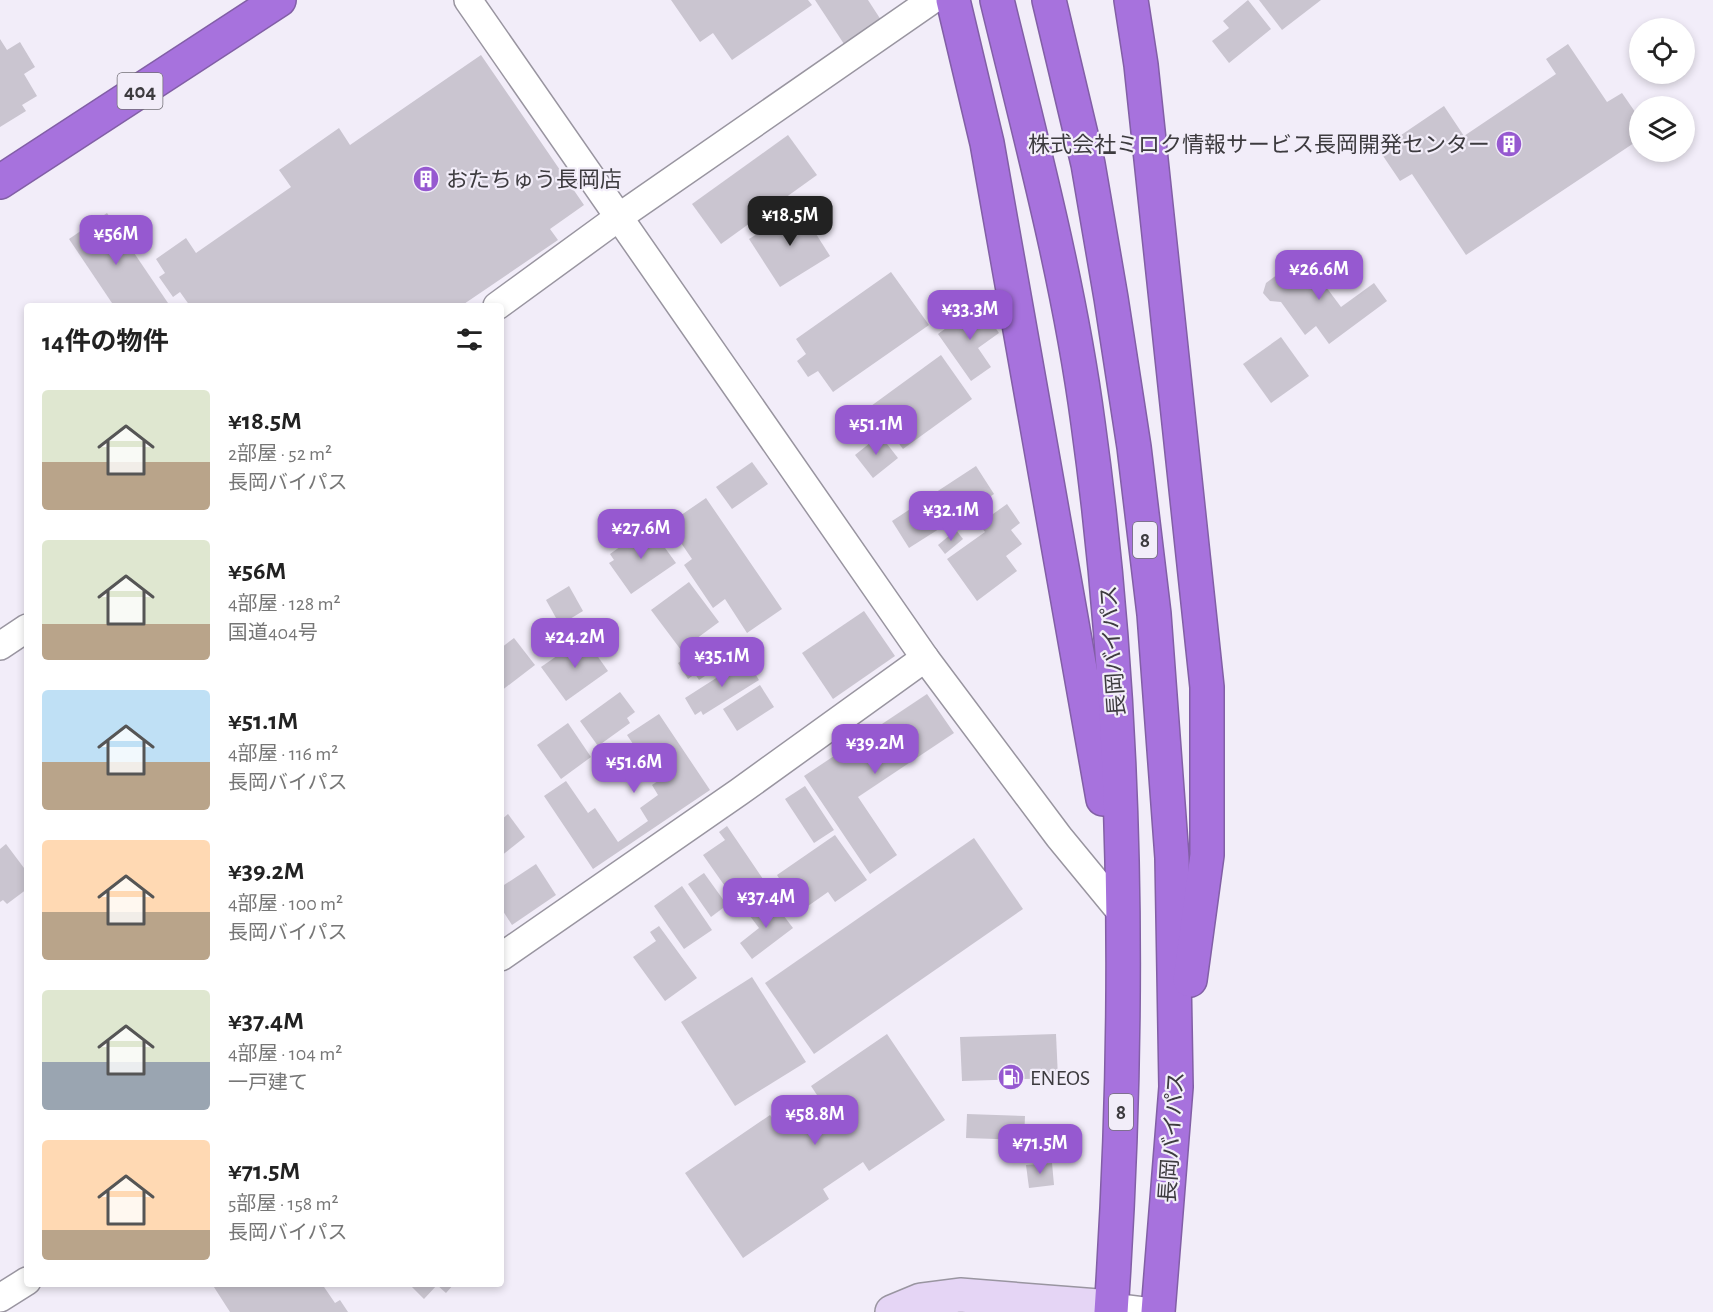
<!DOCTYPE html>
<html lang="ja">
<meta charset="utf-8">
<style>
body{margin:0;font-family:"Alegreya Sans","Noto Sans JP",sans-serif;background:#f6f6f6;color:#222;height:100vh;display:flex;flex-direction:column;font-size:22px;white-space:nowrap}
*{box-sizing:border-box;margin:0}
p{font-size:20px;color:#767676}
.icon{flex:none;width:33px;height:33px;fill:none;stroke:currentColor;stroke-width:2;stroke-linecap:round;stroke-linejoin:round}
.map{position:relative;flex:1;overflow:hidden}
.side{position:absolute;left:24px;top:303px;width:480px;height:984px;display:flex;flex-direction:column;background:#fff;border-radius:6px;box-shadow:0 3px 9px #0003}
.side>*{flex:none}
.buttons{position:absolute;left:1629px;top:18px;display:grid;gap:12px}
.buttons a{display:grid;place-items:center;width:66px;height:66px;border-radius:50%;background:#fff;box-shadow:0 3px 9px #0003;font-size:30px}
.price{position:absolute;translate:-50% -51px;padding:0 14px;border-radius:12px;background:#9659d0;color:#fff;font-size:20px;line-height:39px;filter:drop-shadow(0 2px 3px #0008)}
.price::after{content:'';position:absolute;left:50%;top:36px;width:18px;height:14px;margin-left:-9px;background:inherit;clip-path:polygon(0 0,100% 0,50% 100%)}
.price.on{background:#222;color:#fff}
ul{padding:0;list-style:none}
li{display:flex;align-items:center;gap:18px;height:150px;padding:0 18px}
li span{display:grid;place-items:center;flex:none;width:168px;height:120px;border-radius:6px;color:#555}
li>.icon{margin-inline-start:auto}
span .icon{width:72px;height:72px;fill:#fffc;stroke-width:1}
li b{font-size:26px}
h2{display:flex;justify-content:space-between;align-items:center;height:72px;padding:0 18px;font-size:26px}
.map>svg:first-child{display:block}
.building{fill:#cac5d0}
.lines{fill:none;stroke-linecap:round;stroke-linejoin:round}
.street-casing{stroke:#9995a0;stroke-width:30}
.secondary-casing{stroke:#9995a0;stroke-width:36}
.highway-casing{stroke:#825fa6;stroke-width:36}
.street{stroke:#fff;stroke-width:27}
.secondary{stroke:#e5d5f5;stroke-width:33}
.highway{stroke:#a772dd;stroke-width:33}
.labels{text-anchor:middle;stroke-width:4.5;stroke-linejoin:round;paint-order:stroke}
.shield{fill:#f2edf9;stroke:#737077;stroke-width:1.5}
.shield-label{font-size:21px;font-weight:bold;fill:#3d3b3f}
.poi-label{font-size:22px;fill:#3d3b3f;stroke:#f2edf9;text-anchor:start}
.street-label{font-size:22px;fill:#3d3b3f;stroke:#f2edf9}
</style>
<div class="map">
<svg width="1713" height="1312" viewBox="0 0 1713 1312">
<rect width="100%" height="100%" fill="#f2edf9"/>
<!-- building -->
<g class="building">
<polygon points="671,0 808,0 812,5 732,60 713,33 700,42"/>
<polygon points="815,0 868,0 881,20 844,44"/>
<polygon points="1248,0 1271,29 1229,63 1212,41 1229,28 1223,21"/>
<polygon points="1259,0 1321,0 1282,30"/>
<polygon points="0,39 7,50 20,42 35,67 24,74 37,96 22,105 26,111 0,127"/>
<polygon points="1568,44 1607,102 1622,93 1640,119 1640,139 1466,255 1412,174 1400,181 1379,150 1444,106 1464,136 1556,74 1546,59"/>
<polygon points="481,55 584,205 550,229 558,240 461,306 190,306 180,292 173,297 159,277 165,273 156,259 186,238 196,253 291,187 279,170 339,128 350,145"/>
<polygon points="788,135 817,175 721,244 692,204"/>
<polygon points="799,207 830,256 780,287 749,239"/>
<polygon points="107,213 170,306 114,306 69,239"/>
<polygon points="1303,256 1341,307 1374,283 1387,301 1329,344 1316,326 1305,335 1281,302 1270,301 1263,293 1266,283"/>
<polygon points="891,272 929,325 833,392 818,371 808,377 797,361 806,354 796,339"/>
<polygon points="979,304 999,333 978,348 991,367 971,381 938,334"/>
<polygon points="1281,337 1309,376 1271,403 1243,364"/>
<polygon points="941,355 972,399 903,449 871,406"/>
<polygon points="880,435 898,458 873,478 855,455"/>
<polygon points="752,462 768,484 732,509 716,487"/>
<polygon points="976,466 994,494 909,548 892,521"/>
<polygon points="706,498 782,609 747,633 725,599 713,608 684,565 692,559 668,524"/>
<polygon points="1007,504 1020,523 1011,530 1022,544 1006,556 1017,571 977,601 947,559 985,532 979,524"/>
<polygon points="649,526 676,563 631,594 609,563 614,560 610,554"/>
<polygon points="956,530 963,539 945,554 938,545"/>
<polygon points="689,582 719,622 681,650 651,610"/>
<polygon points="569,586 583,611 560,625 546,600"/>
<polygon points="864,611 895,656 833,699 802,653"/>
<polygon points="584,637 608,671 566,701 541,667"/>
<polygon points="514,638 535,665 501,691 501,648"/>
<polygon points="731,638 741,652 699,680 695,674 688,679 678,663 712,640 717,648"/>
<polygon points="746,659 759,680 703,715 701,711 695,715 685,698"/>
<polygon points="760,685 774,707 737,731 723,709"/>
<polygon points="620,692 635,712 627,718 630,723 598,746 580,721"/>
<polygon points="927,694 954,733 858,797 897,855 870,874 804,776"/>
<polygon points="659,714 710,790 593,869 544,796 566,781 588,813 595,808 618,842 648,821 640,808 658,795 652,785 658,781 627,735"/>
<polygon points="568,723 591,757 561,779 537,745"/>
<polygon points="805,786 834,830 814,843 785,799"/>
<polygon points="508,814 525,837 501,856 501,820"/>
<polygon points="727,826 765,882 736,902 703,855 725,840 719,832"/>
<polygon points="835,835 867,880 835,902 828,892 808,906 798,892 791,897 777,875"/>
<polygon points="974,838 1023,909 814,1054 765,983"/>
<polygon points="6,844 27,872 27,889 7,904 3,900 0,902 0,849"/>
<polygon points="536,864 556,895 512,925 501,908 501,887"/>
<polygon points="704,873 727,905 711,917 688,884"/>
<polygon points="682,886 712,930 684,949 654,906"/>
<polygon points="771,899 793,928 752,959 740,943 759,928 750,916"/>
<polygon points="659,926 697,978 665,1001 633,957 656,941 650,932"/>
<polygon points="752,977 806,1062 735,1106 681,1022"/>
<polygon points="887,1034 945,1120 869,1171 863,1162 823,1189 829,1199 743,1258 685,1173 770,1115 776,1123 817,1095 811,1086"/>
<polygon points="1056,1034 1058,1078 962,1081 960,1037"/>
<polygon points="967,1114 1025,1116 1024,1140 966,1138"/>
<polygon points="1052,1163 1054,1185 1029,1188 1026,1165"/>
<polygon points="212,1284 322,1284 335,1303 340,1300 348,1312 230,1312"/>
<polygon points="409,1284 454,1284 446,1293 437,1285 424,1299"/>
</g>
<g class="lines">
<defs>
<g id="street">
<polyline points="468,0 925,658 1059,837 1124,916"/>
<polyline points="497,306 619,217 932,0"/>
<polyline points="0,646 27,628"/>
<polyline points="501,957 739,792 925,658"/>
<polyline points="0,1298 27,1281"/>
<polyline points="1111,1307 1152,1312"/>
</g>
<polyline id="secondary" points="892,1312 921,1300 960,1295 1111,1307"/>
<g id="highway">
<polyline points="953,0 987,143 1103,799"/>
<path d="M997 0C1031 140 1069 280 1088 423 1129 718 1131 1015 1111 1312"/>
<polyline points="1049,0 1088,164 1111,298 1134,447 1154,614 1172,858 1176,1087 1158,1312"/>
<polyline points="1131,0 1141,65 1207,687 1207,855 1190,980"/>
<polyline points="0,182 279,0"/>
</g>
</defs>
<!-- street casing -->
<use href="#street" class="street-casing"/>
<!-- secondary casing -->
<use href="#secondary" class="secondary-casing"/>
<!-- highway casing -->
<use href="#highway" class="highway-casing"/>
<!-- street -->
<use href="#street" class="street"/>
<!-- secondary -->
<use href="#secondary" class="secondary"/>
<!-- highway -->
<use href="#highway" class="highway"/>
</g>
<!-- icons -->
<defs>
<symbol id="building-disc" viewBox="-11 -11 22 22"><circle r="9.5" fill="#9659d0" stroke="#f2edf9"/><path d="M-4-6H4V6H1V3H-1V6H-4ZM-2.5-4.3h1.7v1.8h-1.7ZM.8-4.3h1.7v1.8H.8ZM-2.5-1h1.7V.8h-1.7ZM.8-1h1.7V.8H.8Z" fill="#fff"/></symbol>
<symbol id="fuel-disc" viewBox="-11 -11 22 22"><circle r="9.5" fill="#9659d0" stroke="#f2edf9"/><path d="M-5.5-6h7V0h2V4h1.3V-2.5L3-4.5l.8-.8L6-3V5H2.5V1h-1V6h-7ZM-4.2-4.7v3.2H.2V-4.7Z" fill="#fff"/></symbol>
</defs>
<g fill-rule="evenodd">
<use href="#building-disc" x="1494" y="129" width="30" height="30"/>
<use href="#building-disc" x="411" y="164" width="30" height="30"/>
<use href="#fuel-disc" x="996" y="1062" width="30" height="30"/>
</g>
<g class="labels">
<!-- shield labels -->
<g class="shield">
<rect x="117.5" y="73" width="45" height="36" rx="4.5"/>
<rect x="1133" y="522" width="24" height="36" rx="4.5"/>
<rect x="1109" y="1094" width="24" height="36" rx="4.5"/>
</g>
<g class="shield-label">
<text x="140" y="98">404</text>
<text x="1145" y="547">8</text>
<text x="1121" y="1119">8</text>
</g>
<!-- poi labels -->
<g class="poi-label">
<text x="1490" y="152" text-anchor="end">株式会社ミロク情報サービス長岡開発センター</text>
<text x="446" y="187">おたちゅう長岡店</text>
<text x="1030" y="1085">ENEOS</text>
</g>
<!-- street labels -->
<g class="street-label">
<text transform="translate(1112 651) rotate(-94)" y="8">長岡バイパス</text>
<text transform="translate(1171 1137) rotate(-86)" y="8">長岡バイパス</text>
</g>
</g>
</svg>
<div class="buttons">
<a><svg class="icon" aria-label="locate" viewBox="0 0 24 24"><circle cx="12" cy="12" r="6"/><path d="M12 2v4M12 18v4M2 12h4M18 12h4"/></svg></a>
<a><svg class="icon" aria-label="layers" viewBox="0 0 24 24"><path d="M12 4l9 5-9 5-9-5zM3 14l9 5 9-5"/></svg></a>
</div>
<b class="price on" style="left:790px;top:247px">¥18.5M</b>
<b class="price" style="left:116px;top:266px">¥56M</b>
<b class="price" style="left:1319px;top:301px">¥26.6M</b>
<b class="price" style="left:970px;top:341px">¥33.3M</b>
<b class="price" style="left:876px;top:456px">¥51.1M</b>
<b class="price" style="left:951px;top:542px">¥32.1M</b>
<b class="price" style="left:641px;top:560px">¥27.6M</b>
<b class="price" style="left:575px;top:669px">¥24.2M</b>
<b class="price" style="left:722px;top:688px">¥35.1M</b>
<b class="price" style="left:875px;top:775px">¥39.2M</b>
<b class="price" style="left:634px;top:794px">¥51.6M</b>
<b class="price" style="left:766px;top:929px">¥37.4M</b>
<b class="price" style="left:815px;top:1146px">¥58.8M</b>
<b class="price" style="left:1040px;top:1175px">¥71.5M</b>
<section class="side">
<h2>14件の物件<svg class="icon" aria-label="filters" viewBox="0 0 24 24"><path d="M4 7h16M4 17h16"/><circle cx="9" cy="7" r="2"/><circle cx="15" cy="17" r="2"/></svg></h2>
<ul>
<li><span style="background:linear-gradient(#dfe7d0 60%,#b9a48a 0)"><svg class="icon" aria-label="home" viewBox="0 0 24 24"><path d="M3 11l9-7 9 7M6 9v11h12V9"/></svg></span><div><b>¥18.5M</b><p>2部屋 · 52 m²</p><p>長岡バイパス</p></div></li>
<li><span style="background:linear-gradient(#dfe7d0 70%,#b9a48a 0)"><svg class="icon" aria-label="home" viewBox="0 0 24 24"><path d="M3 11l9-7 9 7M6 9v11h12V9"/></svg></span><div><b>¥56M</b><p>4部屋 · 128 m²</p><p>国道404号</p></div></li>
<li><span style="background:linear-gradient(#bfe0f5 60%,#b9a48a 0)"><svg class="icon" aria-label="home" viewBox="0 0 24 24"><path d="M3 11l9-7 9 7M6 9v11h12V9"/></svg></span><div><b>¥51.1M</b><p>4部屋 · 116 m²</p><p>長岡バイパス</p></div></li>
<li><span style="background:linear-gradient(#ffd9b3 60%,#b9a48a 0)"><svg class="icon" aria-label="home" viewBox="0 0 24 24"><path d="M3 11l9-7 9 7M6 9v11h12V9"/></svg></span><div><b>¥39.2M</b><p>4部屋 · 100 m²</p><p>長岡バイパス</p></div></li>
<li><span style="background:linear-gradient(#dfe7d0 60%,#9aa5b1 0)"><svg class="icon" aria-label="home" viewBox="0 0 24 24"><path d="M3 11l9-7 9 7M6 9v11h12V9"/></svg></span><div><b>¥37.4M</b><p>4部屋 · 104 m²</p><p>一戸建て</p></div></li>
<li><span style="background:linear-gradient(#ffd9b3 75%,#b9a48a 0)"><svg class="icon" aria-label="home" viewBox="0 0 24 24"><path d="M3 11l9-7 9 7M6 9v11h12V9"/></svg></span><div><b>¥71.5M</b><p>5部屋 · 158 m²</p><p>長岡バイパス</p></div></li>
</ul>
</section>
</div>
